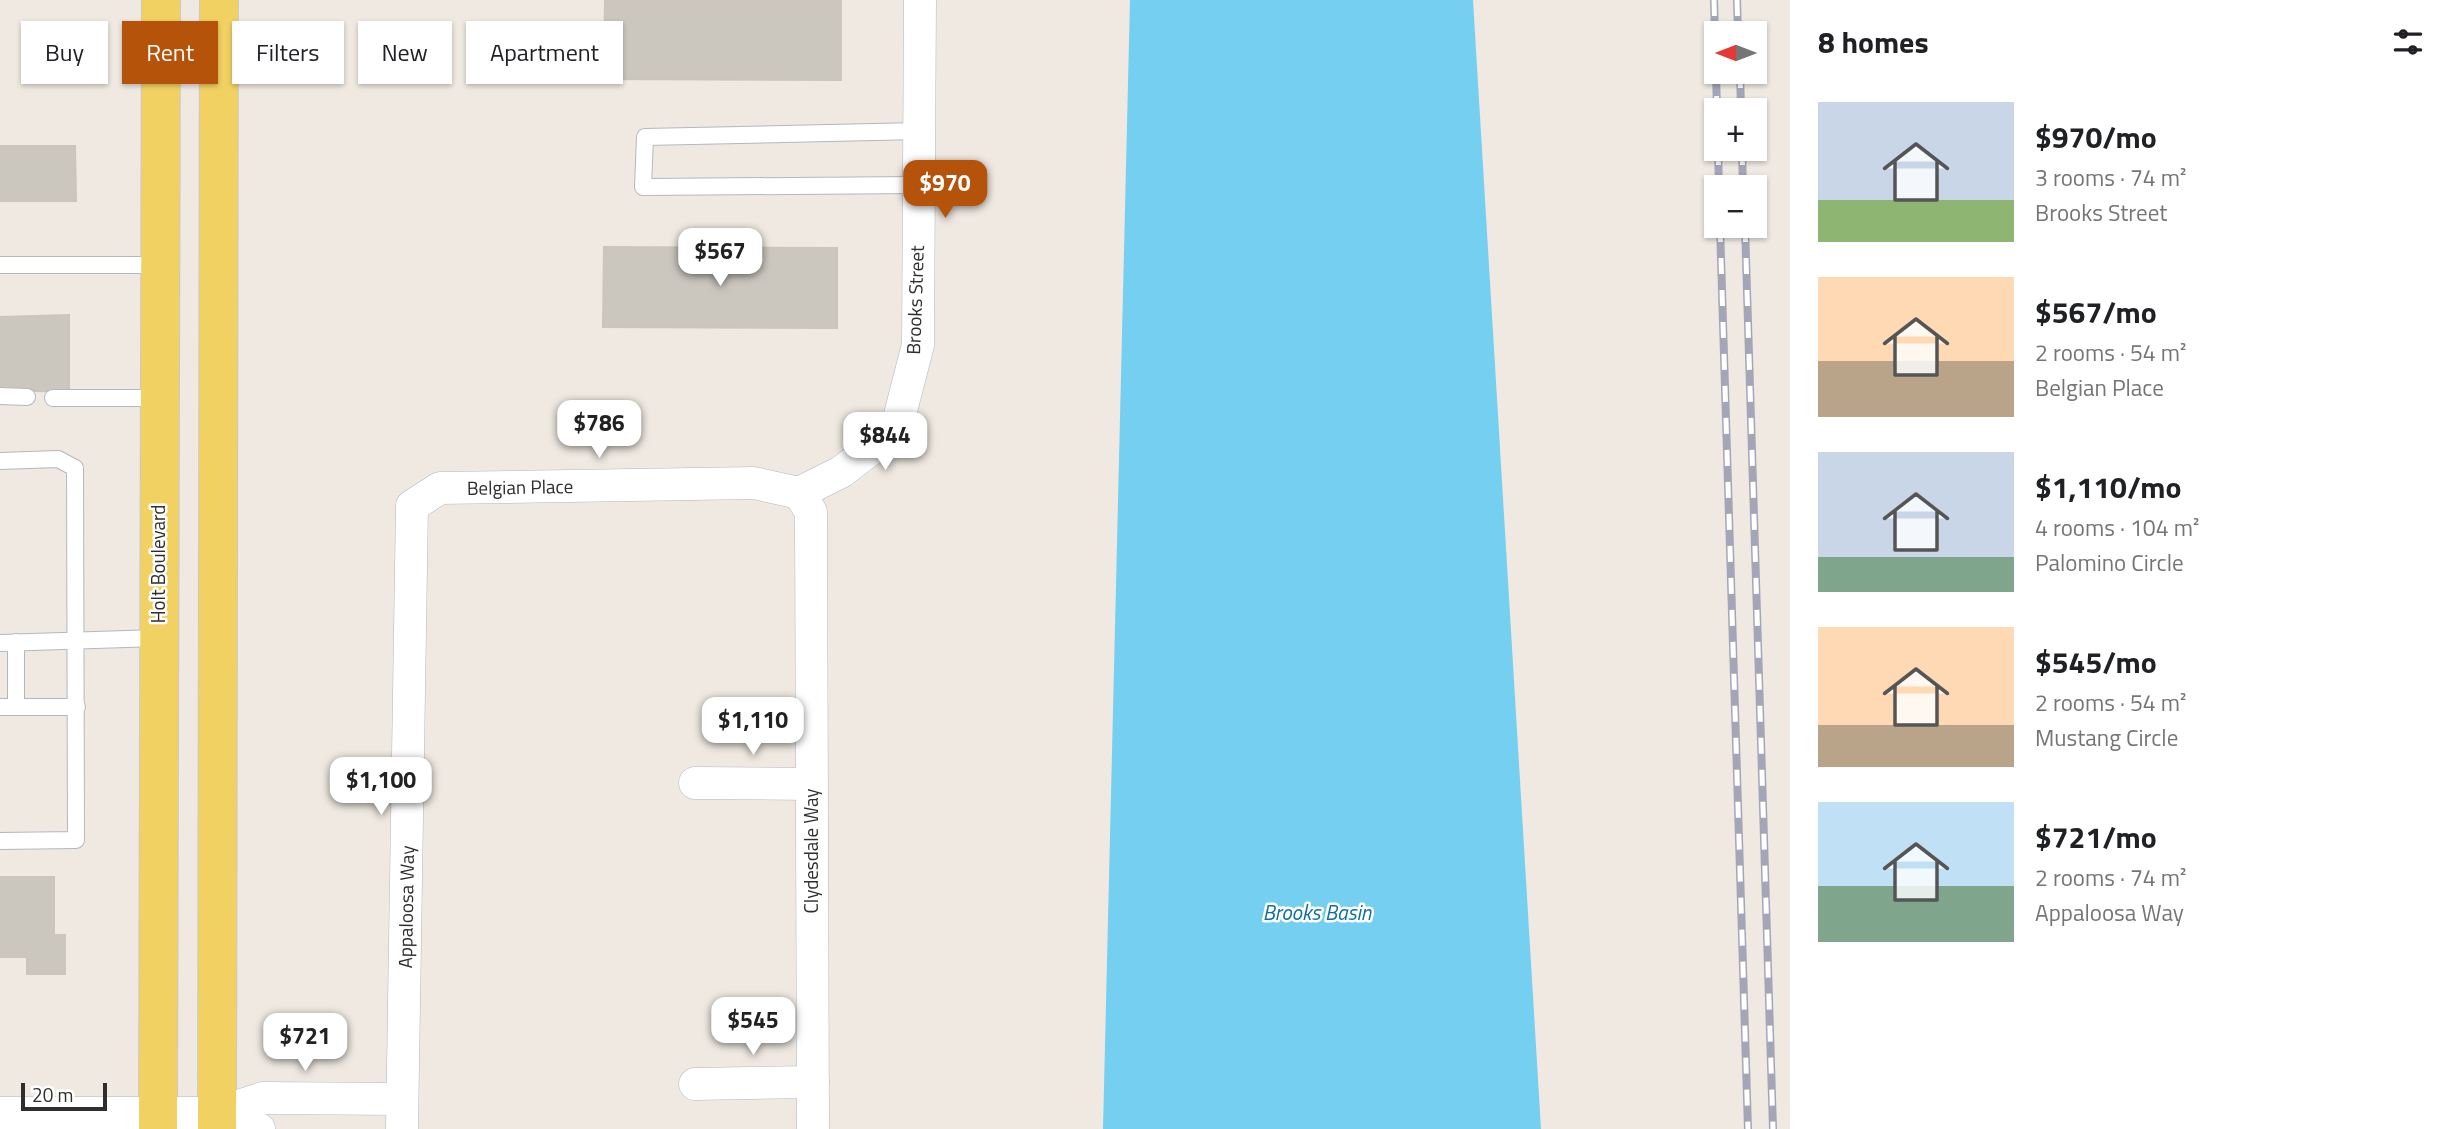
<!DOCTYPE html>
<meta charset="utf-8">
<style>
body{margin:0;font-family:"Titillium Web",sans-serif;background:#f2f2f2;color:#202124;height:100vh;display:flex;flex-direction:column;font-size:26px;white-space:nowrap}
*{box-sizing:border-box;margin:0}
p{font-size:23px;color:#757577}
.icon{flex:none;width:38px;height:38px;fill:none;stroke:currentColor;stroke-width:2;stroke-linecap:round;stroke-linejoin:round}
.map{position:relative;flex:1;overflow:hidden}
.details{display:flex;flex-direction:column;background:#fff;width:665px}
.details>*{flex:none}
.top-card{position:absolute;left:21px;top:21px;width:665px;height:63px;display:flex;gap:14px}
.needle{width:46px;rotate:270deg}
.controls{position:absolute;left:1704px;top:21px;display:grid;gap:14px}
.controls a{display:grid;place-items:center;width:63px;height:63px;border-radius:0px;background:#fff;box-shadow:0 2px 5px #0004;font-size:35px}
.scale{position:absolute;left:21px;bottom:18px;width:86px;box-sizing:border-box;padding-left:7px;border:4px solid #2e2e2e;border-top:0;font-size:19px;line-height:24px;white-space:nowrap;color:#2e2e2e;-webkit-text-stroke:5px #fff;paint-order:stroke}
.price{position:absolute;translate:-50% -60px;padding:0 16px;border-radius:14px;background:#fff;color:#222;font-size:23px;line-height:46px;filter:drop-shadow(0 2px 4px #0008)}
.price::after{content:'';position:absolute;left:50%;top:42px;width:21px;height:16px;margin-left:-10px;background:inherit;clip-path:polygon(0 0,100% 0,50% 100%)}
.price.active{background:#b45309;color:#fff}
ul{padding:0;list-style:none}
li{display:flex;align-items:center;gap:21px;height:175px;padding:0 28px}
li span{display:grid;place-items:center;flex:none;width:196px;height:140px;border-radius:0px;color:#555}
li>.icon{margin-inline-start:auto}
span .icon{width:84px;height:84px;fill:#fffc;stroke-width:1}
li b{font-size:30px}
h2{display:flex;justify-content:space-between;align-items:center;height:84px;padding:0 28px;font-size:30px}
.pill{padding:0 24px;border-radius:0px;background:#fff;box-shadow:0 2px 5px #0004;font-size:24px;line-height:63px}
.pill.active{background:#b45309;color:#fff}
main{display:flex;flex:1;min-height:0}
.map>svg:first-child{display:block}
.water{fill:#75cff0}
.building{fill:#cbc7bf;stroke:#cbc5ba;stroke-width:2}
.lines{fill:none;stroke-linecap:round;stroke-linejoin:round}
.lane-casing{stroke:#b4b7c1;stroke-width:18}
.street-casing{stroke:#b4b7c1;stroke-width:33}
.primary-casing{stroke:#c9c9c9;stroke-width:40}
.lane{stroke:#fff;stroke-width:16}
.street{stroke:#fff;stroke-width:32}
.primary{stroke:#f2d163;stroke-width:38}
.rail-casing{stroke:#a3a6b8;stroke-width:8}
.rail{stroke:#fff;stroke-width:5;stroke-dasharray:16;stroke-linecap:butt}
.labels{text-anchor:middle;stroke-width:5;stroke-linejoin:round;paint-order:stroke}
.street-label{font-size:19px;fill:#2e2e2e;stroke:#fff}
.water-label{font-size:21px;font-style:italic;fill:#0d6fa3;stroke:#fff}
</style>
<main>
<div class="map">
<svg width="1790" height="1129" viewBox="0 0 1790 1129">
<rect width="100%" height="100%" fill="#efe9e1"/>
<!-- water -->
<polygon class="water" points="1130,0 1473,0 1541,1129 1103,1129"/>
<!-- building -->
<g class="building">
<polygon points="605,0 841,0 841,80 604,79"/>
<polygon points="0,146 75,146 76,201 0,201"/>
<polygon points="604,247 837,248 837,328 603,327"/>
<polygon points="69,315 69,392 0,390 0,317"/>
<polygon points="0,877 54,877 54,935 65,935 65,974 27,974 27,957 0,957"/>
</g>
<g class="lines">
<defs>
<g id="lane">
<polyline points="918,185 643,187 645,137 919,131"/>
<polyline points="0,265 160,265"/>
<polyline points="0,396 27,397"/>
<polyline points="53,398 159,398"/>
<polyline points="0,461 58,459 75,468 76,840 0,841"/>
<polyline points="0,643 158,638"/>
<polyline points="0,707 77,707"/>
<polyline points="16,707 16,642"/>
</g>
<g id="street">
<polyline points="799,493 811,512 813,1129"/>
<polyline points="799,493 841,472 896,430 918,345 920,0"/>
<polyline points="695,783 811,784"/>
<polyline points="695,1084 813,1082"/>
<polyline points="0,1113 217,1113 263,1098 402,1099"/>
<polyline points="217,1113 259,1129"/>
<polyline points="402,1129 412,506 440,488 754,483 799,493"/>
</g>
<g id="primary">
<polyline points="158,1129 161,0"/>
<polyline points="217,1129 219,0"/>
</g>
</defs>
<!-- lane casing -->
<use href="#lane" class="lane-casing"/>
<!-- street casing -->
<use href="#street" class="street-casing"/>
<!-- primary casing -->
<use href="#primary" class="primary-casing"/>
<!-- lane -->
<use href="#lane" class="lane"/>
<!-- street -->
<use href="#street" class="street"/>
<!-- primary -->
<use href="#primary" class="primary"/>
<defs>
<g id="rail">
<polyline points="1714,0 1717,110"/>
<polyline points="1737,0 1738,33"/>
<polyline points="1740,72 1741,110"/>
<polyline points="1718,149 1719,187"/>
<polyline points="1742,149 1743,187"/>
<polyline points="1720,226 1748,1129"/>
<polyline points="1745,226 1773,1129"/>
</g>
</defs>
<!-- rail casing -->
<use href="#rail" class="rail-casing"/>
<!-- rail -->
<use href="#rail" class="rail"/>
</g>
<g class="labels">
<!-- street labels -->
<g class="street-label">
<text transform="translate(915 300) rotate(-88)" y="7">Brooks Street</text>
<text transform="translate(520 487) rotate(-1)" y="7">Belgian Place</text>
<text transform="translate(158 564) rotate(-90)" y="7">Holt Boulevard</text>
<text transform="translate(811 851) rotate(-90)" y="7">Clydesdale Way</text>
<text transform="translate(406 907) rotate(-89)" y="7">Appaloosa Way</text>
</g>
<!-- water labels -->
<g class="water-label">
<text x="1317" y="920">Brooks Basin</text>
</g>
</g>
</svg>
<div class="controls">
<a><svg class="needle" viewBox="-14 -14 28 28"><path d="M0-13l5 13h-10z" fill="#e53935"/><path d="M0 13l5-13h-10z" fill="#757577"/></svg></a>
<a>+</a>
<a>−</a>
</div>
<div class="scale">20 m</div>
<b class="price active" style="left:945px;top:220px">$970</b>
<b class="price" style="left:720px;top:288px">$567</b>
<b class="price" style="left:599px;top:460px">$786</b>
<b class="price" style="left:885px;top:472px">$844</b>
<b class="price" style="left:753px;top:757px">$1,110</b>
<b class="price" style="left:381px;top:817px">$1,100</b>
<b class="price" style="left:753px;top:1057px">$545</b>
<b class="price" style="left:305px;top:1073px">$721</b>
<div class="top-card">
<a class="pill">Buy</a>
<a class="pill active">Rent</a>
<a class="pill">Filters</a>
<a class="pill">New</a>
<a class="pill">Apartment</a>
</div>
</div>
<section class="details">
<h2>8 homes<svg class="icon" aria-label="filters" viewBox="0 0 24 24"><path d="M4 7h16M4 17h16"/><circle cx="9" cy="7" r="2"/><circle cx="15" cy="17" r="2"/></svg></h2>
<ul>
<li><span style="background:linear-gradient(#c9d6e8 70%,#8fb573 0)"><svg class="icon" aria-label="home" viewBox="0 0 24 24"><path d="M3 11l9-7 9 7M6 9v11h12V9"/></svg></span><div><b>$970/mo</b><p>3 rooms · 74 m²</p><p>Brooks Street</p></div></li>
<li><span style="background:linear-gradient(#ffd9b3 60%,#b9a48a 0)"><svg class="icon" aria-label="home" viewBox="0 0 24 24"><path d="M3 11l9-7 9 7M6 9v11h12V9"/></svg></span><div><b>$567/mo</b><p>2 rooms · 54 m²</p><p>Belgian Place</p></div></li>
<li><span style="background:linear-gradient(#c9d6e8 75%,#7fa58c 0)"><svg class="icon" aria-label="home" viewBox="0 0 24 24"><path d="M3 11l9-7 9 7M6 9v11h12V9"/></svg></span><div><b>$1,110/mo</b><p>4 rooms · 104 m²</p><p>Palomino Circle</p></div></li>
<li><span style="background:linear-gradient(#ffd9b3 70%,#b9a48a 0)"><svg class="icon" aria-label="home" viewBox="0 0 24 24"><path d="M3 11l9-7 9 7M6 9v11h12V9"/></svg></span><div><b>$545/mo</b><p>2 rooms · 54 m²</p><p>Mustang Circle</p></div></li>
<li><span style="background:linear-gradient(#bfe0f5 60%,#7fa58c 0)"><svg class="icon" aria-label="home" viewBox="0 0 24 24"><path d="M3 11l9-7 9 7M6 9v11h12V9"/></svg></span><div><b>$721/mo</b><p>2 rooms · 74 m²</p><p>Appaloosa Way</p></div></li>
</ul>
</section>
</main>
